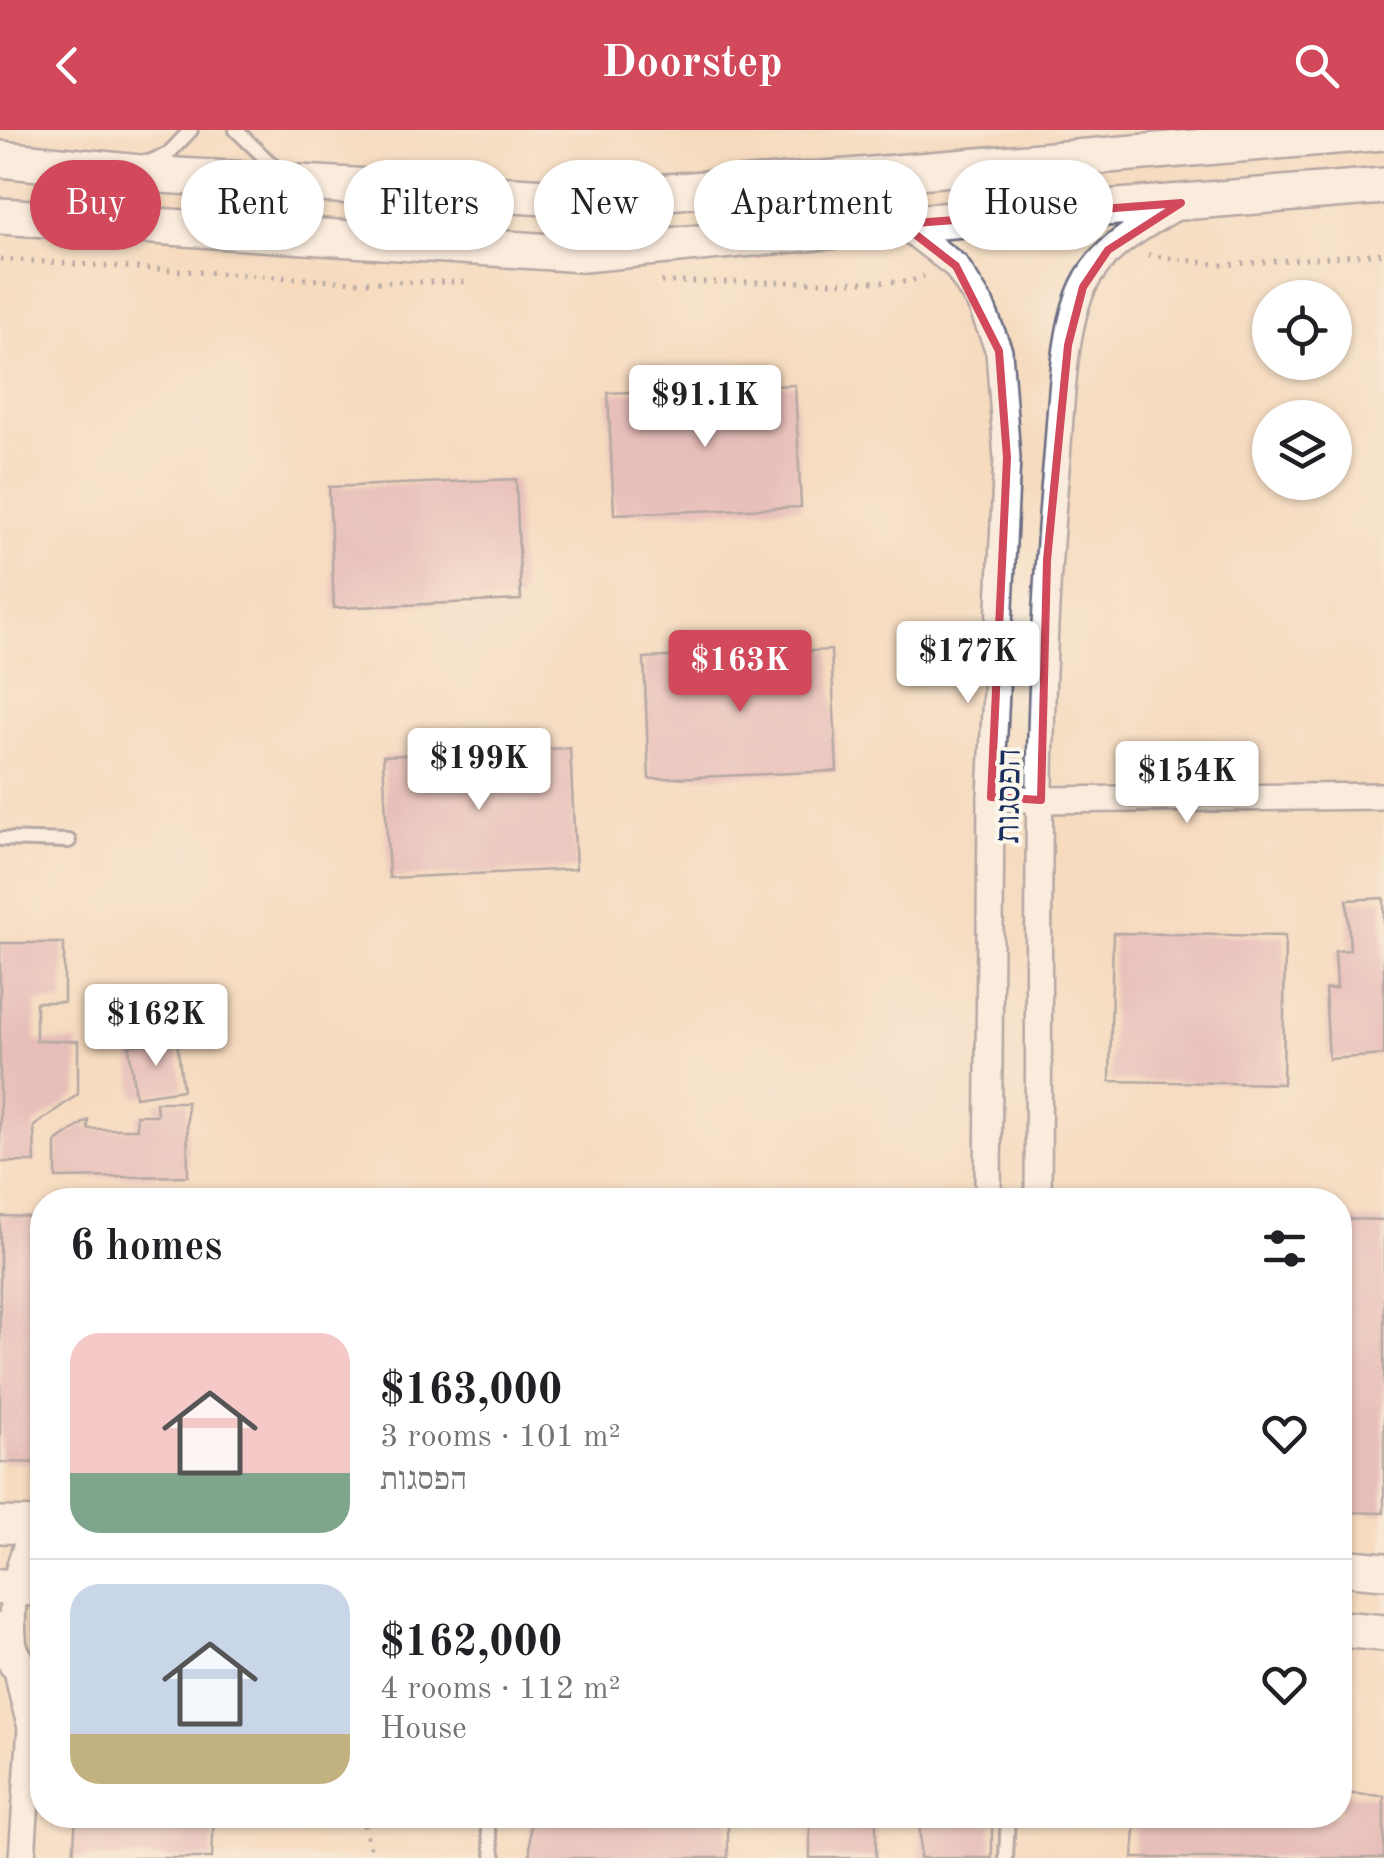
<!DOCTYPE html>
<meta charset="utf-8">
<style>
body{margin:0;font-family:"Old Standard TT","Frank Ruhl Libre",serif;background:#f2f2f2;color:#202124;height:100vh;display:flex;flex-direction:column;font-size:38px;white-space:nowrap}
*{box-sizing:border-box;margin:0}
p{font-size:32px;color:#757577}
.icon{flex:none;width:55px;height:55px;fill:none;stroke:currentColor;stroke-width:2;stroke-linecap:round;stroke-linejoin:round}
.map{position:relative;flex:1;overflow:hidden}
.sheet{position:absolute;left:30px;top:1058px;width:1322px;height:640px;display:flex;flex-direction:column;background:#fff;border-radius:40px;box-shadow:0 2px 8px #0004}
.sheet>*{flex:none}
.top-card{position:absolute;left:30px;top:30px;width:1325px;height:90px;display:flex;gap:20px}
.fabs{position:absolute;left:1252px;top:150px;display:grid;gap:20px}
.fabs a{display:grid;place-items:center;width:100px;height:100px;border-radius:50%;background:#fff;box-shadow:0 2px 8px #0004;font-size:50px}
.price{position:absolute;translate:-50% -85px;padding:0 22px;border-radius:10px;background:#fff;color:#222;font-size:32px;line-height:65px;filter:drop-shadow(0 2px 5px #0008)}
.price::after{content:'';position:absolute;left:50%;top:60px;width:30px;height:22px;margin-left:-15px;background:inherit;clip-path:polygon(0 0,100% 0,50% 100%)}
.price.on{background:#d1495b;color:#fff}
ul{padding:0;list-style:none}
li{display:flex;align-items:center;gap:30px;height:250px;padding:0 40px}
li+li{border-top:2px solid #e0e0e0}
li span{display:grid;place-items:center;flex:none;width:280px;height:200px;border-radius:30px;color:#555}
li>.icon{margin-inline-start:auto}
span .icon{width:120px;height:120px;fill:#fffc;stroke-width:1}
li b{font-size:42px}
h2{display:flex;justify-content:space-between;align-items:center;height:120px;padding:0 40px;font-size:42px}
.pill{padding:0 35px;border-radius:45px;background:#fff;box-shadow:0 2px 8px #0004;font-size:35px;line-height:90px}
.pill.on{background:#d1495b;color:#fff}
header{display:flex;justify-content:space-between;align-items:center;height:130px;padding:0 40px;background:#d1495b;color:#fff;font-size:45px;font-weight:700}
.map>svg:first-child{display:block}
.building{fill:#d69cb4}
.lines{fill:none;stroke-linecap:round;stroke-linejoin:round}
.lane-casing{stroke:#676b80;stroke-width:18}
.street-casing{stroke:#676b80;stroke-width:30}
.secondary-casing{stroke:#676b80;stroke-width:40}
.path{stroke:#676b80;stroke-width:5;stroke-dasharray:2.5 8;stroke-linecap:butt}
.lane{stroke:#fff;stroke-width:12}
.street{stroke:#fff;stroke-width:25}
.secondary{stroke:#fff;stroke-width:35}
.marked{fill:none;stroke:#d1495b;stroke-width:8;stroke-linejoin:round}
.labels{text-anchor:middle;stroke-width:8;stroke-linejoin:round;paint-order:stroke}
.street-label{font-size:35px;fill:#1b2f5e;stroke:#fbf7ec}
</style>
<header><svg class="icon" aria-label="back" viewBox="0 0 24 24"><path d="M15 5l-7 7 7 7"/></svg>Doorstep<svg class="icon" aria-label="search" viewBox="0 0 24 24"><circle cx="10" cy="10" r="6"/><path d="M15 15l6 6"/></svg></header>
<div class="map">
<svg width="1384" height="1728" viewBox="0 0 1384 1728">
<rect width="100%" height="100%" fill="#fbf7ec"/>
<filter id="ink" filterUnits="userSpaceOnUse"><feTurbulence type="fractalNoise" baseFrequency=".01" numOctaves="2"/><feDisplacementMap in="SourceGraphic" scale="20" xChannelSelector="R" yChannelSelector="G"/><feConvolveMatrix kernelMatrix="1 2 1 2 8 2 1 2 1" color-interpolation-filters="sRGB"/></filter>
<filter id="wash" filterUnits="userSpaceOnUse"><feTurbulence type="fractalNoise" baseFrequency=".0048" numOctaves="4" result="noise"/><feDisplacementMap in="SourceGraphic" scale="40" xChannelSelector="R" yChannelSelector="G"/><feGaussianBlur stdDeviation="2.25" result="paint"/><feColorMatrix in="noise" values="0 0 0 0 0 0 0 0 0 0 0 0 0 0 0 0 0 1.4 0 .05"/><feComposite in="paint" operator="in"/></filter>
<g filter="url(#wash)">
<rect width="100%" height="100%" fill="#f5dbbf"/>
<g id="blocks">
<!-- building -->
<g class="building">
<polygon points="795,255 801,377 614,384 608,263"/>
<polygon points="516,349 521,470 334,478 329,357"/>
<polygon points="831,520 837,641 649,649 644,528"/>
<polygon points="570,618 576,739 389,748 383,626"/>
<polygon points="1384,768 1384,925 1329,929 1325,859 1337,858 1335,821 1350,820 1347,770"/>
<polygon points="1113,803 1285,806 1283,954 1110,951"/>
<polygon points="0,813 64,813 64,872 36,872 36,911 78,911 78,964 34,996 35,1032 0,1032"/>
<polygon points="177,911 183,960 135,967 129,916"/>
<polygon points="156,972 187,972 188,1046 56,1048 56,1012 88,990 88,999 137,999 136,985 157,985"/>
<polygon points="0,1086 42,1087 42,1333 0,1332"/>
<polygon points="1346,1089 1384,1090 1384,1383 1340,1382 1340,1220 1343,1220"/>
<polygon points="1340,1663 1384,1666 1384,1728 1133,1728 1136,1685 1340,1685"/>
<polygon points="76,1685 214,1685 212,1728 73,1728"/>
<rect x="530" y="1685" width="198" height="43"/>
<rect x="810" y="1685" width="66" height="43"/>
<rect x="920" y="1685" width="72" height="43"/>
</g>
</g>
</g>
<g filter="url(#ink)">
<use href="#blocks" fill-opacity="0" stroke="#676b80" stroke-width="2.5"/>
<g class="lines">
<defs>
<g id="lane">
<polyline points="236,0 283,45"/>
<polyline points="146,33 168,24 191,0"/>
<polyline points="0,709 69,711"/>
<polyline points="485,1685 494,1728"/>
<polyline points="1006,1728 1008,1685"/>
</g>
<g id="street">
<polyline points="902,94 956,136 981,175 999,221 1007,328 991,667 988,1070"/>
<polyline points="991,667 1041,670 1384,666"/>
<path d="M1038 1070C1040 823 1033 574 1057 328 1061 281 1063 199 1083 157 1102 116 1143 97 1179 75"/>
<path d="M31 1597C18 1554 7 1502 15 1457 18 1436 27 1416 33 1396"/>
<polyline points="22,1728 31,1597 42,1556"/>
</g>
<g id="secondary">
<polyline points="0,29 160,45 583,69 1384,2"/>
<polyline points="0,86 583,124 902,94 1384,56"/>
<polyline points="0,1395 42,1396"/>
<polyline points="1340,1437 1384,1441"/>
<polyline points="0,1457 42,1458"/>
<polyline points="1340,1499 1384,1503"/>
<polyline points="0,1501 16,1532"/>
</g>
</defs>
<!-- lane casing -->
<use href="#lane" class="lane-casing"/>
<!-- street casing -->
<use href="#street" class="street-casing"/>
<!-- secondary casing -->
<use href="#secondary" class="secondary-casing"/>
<!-- path -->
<g class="path">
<polyline points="1148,125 1223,135 1384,123"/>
<polyline points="0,129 352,152 465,152"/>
<polyline points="661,152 908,152 924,146"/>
<polyline points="361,1685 373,1728"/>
</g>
<!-- lane -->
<use href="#lane" class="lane"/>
<!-- street -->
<use href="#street" class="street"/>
<!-- secondary -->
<use href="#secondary" class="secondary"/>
</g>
</g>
<!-- marked area -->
<path d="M0 0H1384V1728H0ZM1181 73 1108 120 1083 157 1068 215 1047 430 1041 670 991 667 1007 328 999 221 956 136 902 94Z" fill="#f5dbbf" fill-opacity=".55" fill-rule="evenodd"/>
<path class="marked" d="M1181 73 1108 120 1083 157 1068 215 1047 430 1041 670 991 667 1007 328 999 221 956 136 902 94Z"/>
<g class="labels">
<!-- street labels -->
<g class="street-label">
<text transform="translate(1007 666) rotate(-89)" y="12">הפסגות</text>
</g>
</g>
</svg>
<div class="fabs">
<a><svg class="icon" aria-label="locate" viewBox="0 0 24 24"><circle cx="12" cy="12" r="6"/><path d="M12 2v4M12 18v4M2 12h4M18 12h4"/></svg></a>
<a><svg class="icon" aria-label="layers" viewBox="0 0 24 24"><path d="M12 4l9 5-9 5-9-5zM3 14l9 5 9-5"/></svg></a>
</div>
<b class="price" style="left:705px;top:320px">$91.1K</b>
<b class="price" style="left:968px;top:576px">$177K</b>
<b class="price on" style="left:740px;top:585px">$163K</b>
<b class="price" style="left:479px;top:683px">$199K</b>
<b class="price" style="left:1187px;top:696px">$154K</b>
<b class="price" style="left:156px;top:939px">$162K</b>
<div class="top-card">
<a class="pill on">Buy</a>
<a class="pill">Rent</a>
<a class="pill">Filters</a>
<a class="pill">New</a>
<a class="pill">Apartment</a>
<a class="pill">House</a>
</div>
<section class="sheet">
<h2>6 homes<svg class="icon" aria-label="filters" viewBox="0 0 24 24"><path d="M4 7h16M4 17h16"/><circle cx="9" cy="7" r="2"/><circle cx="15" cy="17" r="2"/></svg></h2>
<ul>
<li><span style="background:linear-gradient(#f6c9c9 70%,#7fa58c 0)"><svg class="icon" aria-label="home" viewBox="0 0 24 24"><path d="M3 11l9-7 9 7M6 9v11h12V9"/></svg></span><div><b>$163,000</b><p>3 rooms · 101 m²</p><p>הפסגות</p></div><svg class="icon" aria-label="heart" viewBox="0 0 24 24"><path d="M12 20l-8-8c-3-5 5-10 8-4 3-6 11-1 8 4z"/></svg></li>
<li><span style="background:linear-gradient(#c9d6e8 75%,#c2b280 0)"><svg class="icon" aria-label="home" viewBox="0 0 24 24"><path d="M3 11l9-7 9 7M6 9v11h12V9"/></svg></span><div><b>$162,000</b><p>4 rooms · 112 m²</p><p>House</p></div><svg class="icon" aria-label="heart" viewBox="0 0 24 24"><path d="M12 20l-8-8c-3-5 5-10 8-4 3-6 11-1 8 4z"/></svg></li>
</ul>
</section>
</div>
